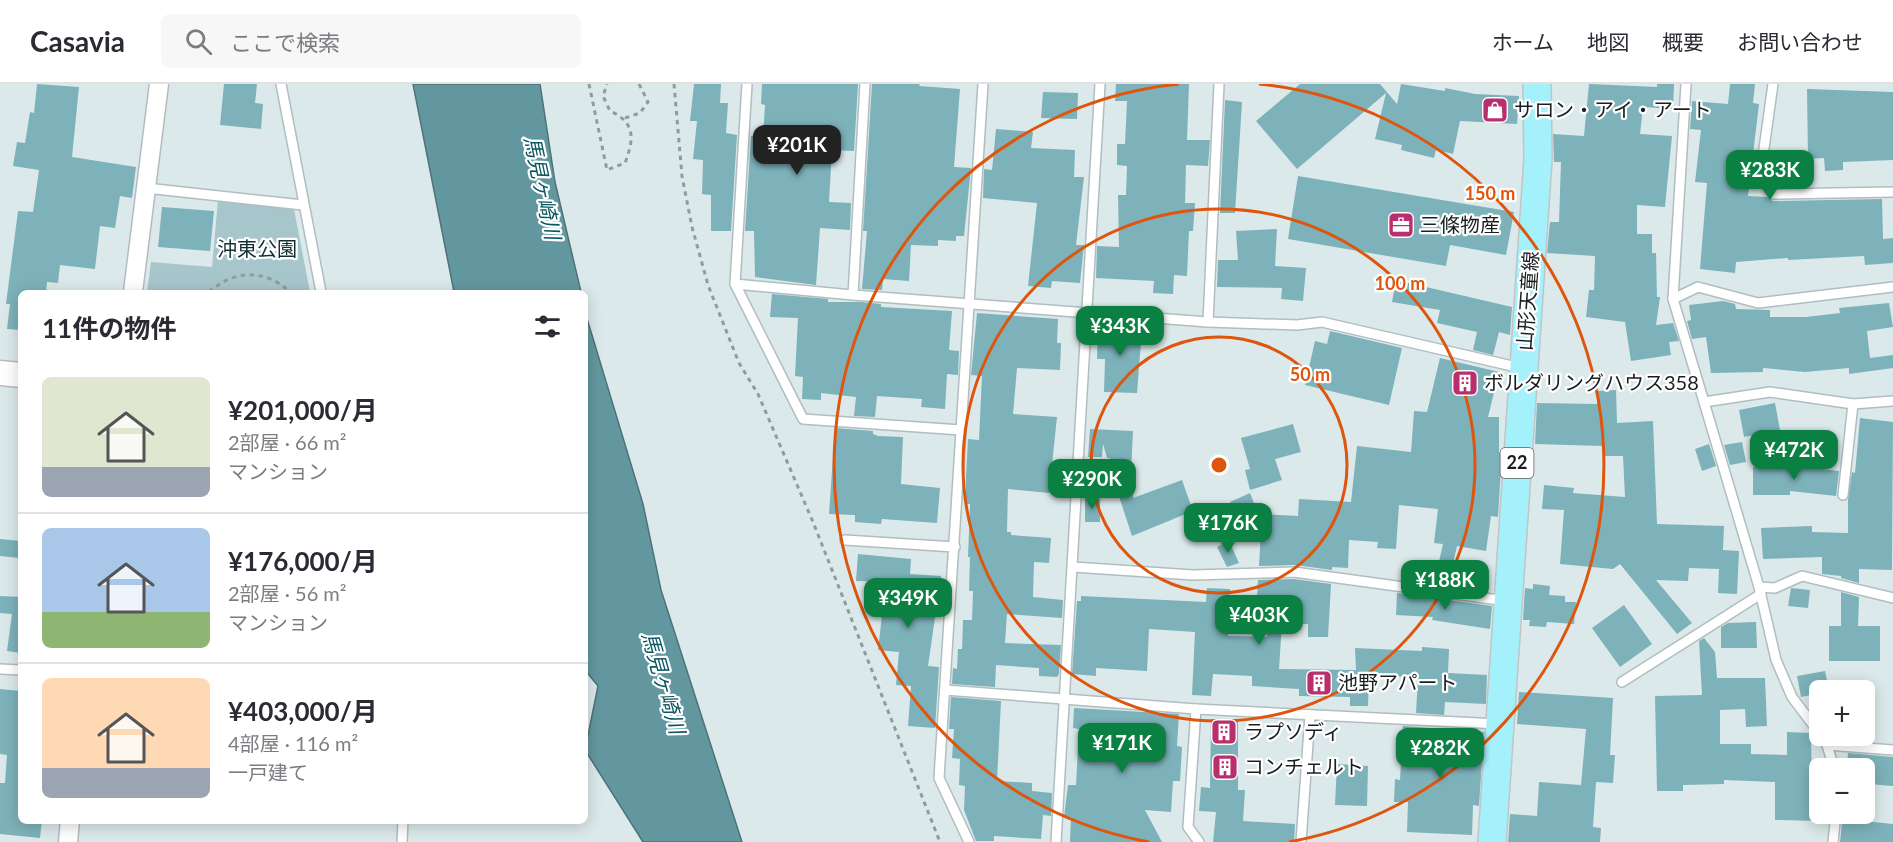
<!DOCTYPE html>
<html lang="ja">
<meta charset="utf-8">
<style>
body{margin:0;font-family:Lato,"Noto Sans JP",sans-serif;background:#f7f7f7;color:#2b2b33;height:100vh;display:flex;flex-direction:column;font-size:22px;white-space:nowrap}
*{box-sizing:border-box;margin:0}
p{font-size:20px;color:#7c7c81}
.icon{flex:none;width:33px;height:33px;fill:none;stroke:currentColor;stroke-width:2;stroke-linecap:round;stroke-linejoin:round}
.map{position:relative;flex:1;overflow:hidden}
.panel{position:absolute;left:18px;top:206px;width:570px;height:534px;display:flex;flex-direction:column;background:#fff;border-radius:9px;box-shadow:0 3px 15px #0003}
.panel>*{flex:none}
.buttons{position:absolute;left:1809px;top:596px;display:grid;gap:12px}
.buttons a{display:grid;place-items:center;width:66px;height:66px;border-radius:9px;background:#fff;box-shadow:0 3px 15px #0003;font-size:30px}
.price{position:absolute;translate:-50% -51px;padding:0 14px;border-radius:12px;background:#0b8043;color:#fff;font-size:20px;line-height:39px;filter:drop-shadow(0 2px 3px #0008)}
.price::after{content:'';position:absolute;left:50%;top:36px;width:18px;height:14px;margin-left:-9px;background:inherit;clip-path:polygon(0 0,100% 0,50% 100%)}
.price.current{background:#222;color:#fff}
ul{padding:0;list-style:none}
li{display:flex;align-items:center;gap:18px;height:150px;padding:0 24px}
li+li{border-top:2px solid #e1e1e2}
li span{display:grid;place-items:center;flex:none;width:168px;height:120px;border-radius:9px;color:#555}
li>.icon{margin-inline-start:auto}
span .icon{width:72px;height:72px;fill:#fffc;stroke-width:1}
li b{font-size:26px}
h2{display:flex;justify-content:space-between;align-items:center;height:72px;padding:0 24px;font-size:26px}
header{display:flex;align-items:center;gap:36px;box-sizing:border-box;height:84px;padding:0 30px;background:#fff;border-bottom:2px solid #e1e1e2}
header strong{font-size:28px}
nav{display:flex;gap:33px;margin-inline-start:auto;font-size:21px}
.search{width:420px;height:54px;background:#f7f7f7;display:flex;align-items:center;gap:15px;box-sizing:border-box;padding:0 21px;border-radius:9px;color:#7c7c81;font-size:22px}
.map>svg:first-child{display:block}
.green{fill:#a7c6cb}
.water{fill:#63979f;stroke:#4d7379;stroke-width:1.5}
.building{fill:#7db2ba}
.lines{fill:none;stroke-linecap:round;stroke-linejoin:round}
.lane-casing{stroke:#b1bdbf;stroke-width:12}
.street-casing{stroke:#b1bdbf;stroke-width:21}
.secondary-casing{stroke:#b1bdbf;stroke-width:27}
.primary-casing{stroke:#c3c4c5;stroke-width:30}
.path{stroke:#919b9c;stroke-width:3;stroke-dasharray:4.5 4.5;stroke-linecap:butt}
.lane{stroke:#fff;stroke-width:9}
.street{stroke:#fff;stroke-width:18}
.secondary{stroke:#fff;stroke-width:24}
.primary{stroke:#a4f0fb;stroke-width:27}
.ring{fill:none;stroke:#de560d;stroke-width:3}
.labels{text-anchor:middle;stroke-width:4.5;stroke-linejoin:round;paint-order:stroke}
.shield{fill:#fff;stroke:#5e6262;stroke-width:1.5}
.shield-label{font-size:18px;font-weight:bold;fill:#191e1f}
.poi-label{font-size:20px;fill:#191e1f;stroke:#fff;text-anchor:start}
.park-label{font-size:20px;fill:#132f33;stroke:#fff}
.street-label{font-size:20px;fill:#191e1f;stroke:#fff}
.water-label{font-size:21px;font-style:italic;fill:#095760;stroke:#fff}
.centre{fill:#de560d;stroke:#fff;stroke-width:3}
.ring-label{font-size:18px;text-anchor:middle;font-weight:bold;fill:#de560d;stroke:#fff;stroke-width:4.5;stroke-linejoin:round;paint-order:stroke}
</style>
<header>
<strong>Casavia</strong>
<div class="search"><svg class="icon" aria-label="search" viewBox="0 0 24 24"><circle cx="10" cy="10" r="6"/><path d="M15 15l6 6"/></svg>ここで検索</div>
<nav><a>ホーム</a><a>地図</a><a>概要</a><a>お問い合わせ</a></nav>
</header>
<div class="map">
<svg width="1893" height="758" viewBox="0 0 1893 758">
<rect width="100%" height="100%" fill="#dce9eb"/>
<!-- green -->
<polygon class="green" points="218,116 294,125 310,208 147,208 151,178 212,183"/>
<!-- water -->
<g class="water">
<polygon points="413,0 540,0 555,98 581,208 454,208"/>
<polygon points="585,228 643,420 661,506 742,758 643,758 585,666 598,602 585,586"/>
</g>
<!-- building -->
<g class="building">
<polygon points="37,0 79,3 72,73 136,83 132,114 120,112 115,144 100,142 95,185 60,181 58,199 47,198 46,208 21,208 21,246 7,245 10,220 6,220 18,127 33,128 39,86 13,82 17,58 25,59 30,28 34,29"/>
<polygon points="224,0 257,0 255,19 263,20 261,45 220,41"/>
<polygon points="694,0 721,0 720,19 728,19 726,49 737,51 731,147 711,147 711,111 702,110 703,76 693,75 697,37 690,37"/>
<polygon points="762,0 858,0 854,67 832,66 829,118 851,119 850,146 820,144 816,201 755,193 754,147 745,147 751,52 763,52 765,21 761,20"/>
<polygon points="872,0 920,0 919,2 960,5 954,83 971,84 964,152 956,152 956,157 938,156 938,162 911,161 909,197 883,195 882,206 862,205 867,147 863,147"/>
<polygon points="1116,0 1189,0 1187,56 1210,56 1208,82 1186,81 1185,119 1195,119 1193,147 1189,147 1187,192 1174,191 1173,210 1153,209 1154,197 1096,194 1097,162 1119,163 1118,111 1126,111 1127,82 1117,81 1117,60 1125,60 1127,17 1115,17"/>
<polygon points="1300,0 1380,0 1397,20 1401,0 1445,7 1445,4 1475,10 1519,12 1517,40 1460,37 1453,70 1436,66 1434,74 1401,66 1402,61 1375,55 1386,9 1297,85 1256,37"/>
<polygon points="1589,0 1657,3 1657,0 1674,0 1673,25 1643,23 1640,50 1672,52 1665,123 1637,121 1637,150 1652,150 1652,169 1656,169 1657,213 1660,213 1656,241 1673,239 1679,257 1669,258 1671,271 1631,277 1625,238 1586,233 1589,206 1594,206 1595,172 1547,169 1550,138 1559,138 1561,78 1554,78 1553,50 1584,52"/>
<polygon points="1730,0 1755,0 1753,19 1759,20 1748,112 1767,113 1773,117 1882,115 1883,155 1893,154 1893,179 1865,181 1864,172 1788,176 1788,174 1736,178 1735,189 1700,185 1707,99 1695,98 1701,46 1690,45 1692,17 1728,20"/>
<polygon points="1807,5 1893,8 1893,76 1843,78 1843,86 1825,87 1824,74 1808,75"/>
<polygon points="1043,8 1078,9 1077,35 1041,34"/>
<polygon points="1225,16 1242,18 1235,129 1220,129"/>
<polygon points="996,45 1033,48 1031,64 1075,66 1074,93 1084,93 1076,161 1084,161 1080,199 1052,197 1051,204 1028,202 1037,119 983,114 984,85 992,86"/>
<polygon points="1298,92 1514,128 1506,171 1450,161 1446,182 1288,155"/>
<polygon points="162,123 214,127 210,167 158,163"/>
<polygon points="1277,145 1275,182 1306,184 1303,217 1281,215 1282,204 1217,203 1218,176 1238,176 1236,147"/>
<polygon points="1396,196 1512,223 1510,251 1499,248 1493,271 1473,266 1477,248 1437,239 1440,226 1392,218"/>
<polygon points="772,210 828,215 828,218 861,218 881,220 881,223 952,227 949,266 959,267 958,291 947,290 945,325 921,323 922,315 877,312 875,333 854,332 856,313 821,309 821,316 802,315 803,293 795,292 798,234 770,233"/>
<polygon points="1723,217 1735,220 1736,225 1770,226 1770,233 1806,233 1840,229 1839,224 1889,219 1893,243 1867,247 1870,274 1893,271 1893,284 1849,290 1849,284 1805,288 1763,284 1763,288 1711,289 1706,253 1692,255 1687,237 1691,236 1689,221"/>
<polygon points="977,229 1058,235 1057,259 1061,259 1060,286 1017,284 1013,330 1057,333 1049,409 1008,405 1007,448 1011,448 1011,451 1051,454 1049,479 1034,478 1033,513 1063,516 1062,534 1007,530 1005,559 1061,561 1059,590 1057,593 1039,592 1039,584 996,581 995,603 952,600 953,584 957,585 958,565 962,565 963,536 972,536 973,507 969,507 970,473 968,473 970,420 966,420 966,393 968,355 979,356 982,292 971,291"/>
<polygon points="1098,237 1117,238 1117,245 1142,245 1137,309 1104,308 1105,275 1097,275"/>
<polygon points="1330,247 1402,264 1389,321 1305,301 1315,257 1327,260"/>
<polygon points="1440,274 1499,288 1488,333 1499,333 1499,368 1502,368 1498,433 1491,432 1486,467 1457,462 1448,502 1434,500 1443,460 1434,459 1438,425 1399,421 1396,465 1377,464 1378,458 1349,456 1348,484 1332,483 1332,486 1295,481 1259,482 1262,430 1298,432 1299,415 1351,418 1357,362 1411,368 1414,327 1427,328"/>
<polygon points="1616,306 1617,339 1653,337 1657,440 1724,442 1723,466 1739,467 1737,510 1718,509 1719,485 1689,484 1688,497 1656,496 1692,539 1677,550 1620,480 1613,485 1560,480 1564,426 1542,425 1544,401 1574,404 1573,409 1625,413 1623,372 1604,372 1603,362 1535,360 1537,319 1597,320 1597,307"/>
<polygon points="1775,319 1780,346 1744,353 1739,326"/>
<polygon points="1860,334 1893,338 1892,486 1859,485 1859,499 1841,494 1841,492 1822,490 1822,473 1763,475 1761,444 1812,442 1812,448 1848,449 1848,415 1852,388 1855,389"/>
<polygon points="1293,340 1301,368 1275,375 1282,396 1250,406 1245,386 1250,385 1241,354"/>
<polygon points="835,344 873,347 873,350 878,352 903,353 901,400 940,404 937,439 882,435 881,440 855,438 855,431 829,430"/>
<polygon points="1090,345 1133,347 1131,388 1134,388 1133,414 1182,396 1193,427 1132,452 1109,382 1110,374 1107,374 1103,360 1102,373 1088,373"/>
<polygon points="1742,358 1746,378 1730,381 1724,361"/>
<polygon points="1709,360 1716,382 1702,387 1695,365"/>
<polygon points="1796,382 1839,387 1836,412 1790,407 1790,411 1753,411 1753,383"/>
<polygon points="1250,409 1259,432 1239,441 1230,418"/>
<rect x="1085" y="415" width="15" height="23"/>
<polygon points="0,455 21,457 19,474 0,472"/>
<polygon points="1229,457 1239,479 1227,483 1217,463"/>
<polygon points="858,470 911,475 910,490 941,492 928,582 939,583 935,644 908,642 911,602 896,601 899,568 878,566 882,531 886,532 887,498 856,497"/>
<polygon points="1294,495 1331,500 1328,553 1308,553 1308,540 1282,539 1279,585 1356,586 1355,564 1422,567 1422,563 1449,565 1448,589 1487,591 1486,620 1445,618 1444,631 1416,629 1418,593 1369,592 1368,622 1350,622 1350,613 1299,612 1299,605 1252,602 1252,592 1213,590 1211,612 1192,611 1195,548 1149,545 1147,587 1096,584 1096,592 1072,590 1077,517 1081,517 1081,512 1206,518 1207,504 1230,505 1228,552 1267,553 1268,514 1257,513 1258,496"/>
<polygon points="1533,500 1550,502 1549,511 1565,512 1565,518 1576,518 1574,540 1547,538 1546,543 1529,542 1530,536 1523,536 1525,504 1533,505"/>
<polygon points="1791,504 1810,506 1808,524 1788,522"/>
<polygon points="1841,508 1859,513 1858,542 1880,542 1880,577 1829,577 1829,542 1841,542"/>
<polygon points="1397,509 1492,522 1490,545 1432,536 1433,533 1396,531"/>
<polygon points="0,512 21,513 21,569 7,567 12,530 0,529"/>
<polygon points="1624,521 1652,560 1620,583 1592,544"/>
<polygon points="1756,538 1757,564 1721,564 1721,543 1728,539"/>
<polygon points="1704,554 1715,568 1717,594 1765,594 1767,642 1746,643 1745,625 1720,626 1720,660 1751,660 1751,670 1787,671 1787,648 1811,649 1812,710 1820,711 1820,737 1775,736 1775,698 1724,696 1724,700 1683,701 1683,707 1657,707 1655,612 1702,611 1699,557"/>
<polygon points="1825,587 1829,606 1820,606 1820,609 1801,613 1797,592"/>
<polygon points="0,605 21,607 19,729 21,736 42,736 40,754 0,750 0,699 5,699 7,671 0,670"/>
<polygon points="1519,608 1613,614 1610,671 1615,671 1613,699 1596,698 1593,743 1601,744 1600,758 1508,758 1510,730 1537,732 1539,698 1581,701 1586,645 1517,640"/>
<polygon points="951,613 1001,617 997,697 1032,699 1032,707 1052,709 1051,732 1043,731 1041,755 994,752 994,757 976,757 964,726 965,702 959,701 960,675 952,674 954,645 949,645"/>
<polygon points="1074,624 1179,630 1177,662 1182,663 1180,697 1173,697 1171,728 1145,726 1162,758 1070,758 1071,733 1064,733 1068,701 1076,701 1079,645 1073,644"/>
<polygon points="1211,635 1238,635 1238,706 1245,706 1243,737 1295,740 1294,758 1213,758 1216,728 1199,727 1201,703 1210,704"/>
<polygon points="1403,642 1484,648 1479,722 1473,721 1472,751 1407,748 1408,718 1394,718 1395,695 1400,696"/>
<polygon points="1848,669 1893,673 1893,702 1868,700 1869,696 1864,695 1864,684 1847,684"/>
<polygon points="1337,680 1368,682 1367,722 1335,721"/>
<polygon points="1843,729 1864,729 1863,737 1893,740 1893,758 1840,758"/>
</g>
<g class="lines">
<defs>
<g id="lane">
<polyline points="281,0 321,208"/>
<polyline points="865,0 853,211 1208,238 1297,241 1322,238 1521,284"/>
<polyline points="1686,0 1673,215 1704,318 1770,308 1853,320 1893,317"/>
<polyline points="1773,0 1760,93 1773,110 1893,108"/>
<polyline points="146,104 303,121"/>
<polyline points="735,200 747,0"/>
<polyline points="853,211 735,200 803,335 961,346"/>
<polyline points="1673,215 1698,203 1758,219 1893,203"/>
<polyline points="1208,238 1219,0"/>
<polyline points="1704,318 1759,503 1776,576 1792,613 1820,650"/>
<polyline points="1843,411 1853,320"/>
<polyline points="845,456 955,463"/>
<polyline points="1073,483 1193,491 1294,488 1506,517"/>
<polyline points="1759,503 1775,504 1802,492 1893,514"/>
<polyline points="0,585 21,586"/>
<polyline points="1622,598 1761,510"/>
<polyline points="945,606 1196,625 1188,743 1199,758"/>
<polyline points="1196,625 1499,640"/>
<polyline points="1820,651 1827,661 1834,684"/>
<polyline points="1827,661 1893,666"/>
<polyline points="402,758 403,736"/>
<polyline points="969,758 939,694 983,0"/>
<polyline points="1056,758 1100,0"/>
<polyline points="1301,758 1310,631"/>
<polyline points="1833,758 1836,729"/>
</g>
<g id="street">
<polyline points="133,208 159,0"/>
<polyline points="68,758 70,736"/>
</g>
<polyline id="secondary" points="0,289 21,291"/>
<polyline id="primary" points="1492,758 1538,75 1537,0"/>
</defs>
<!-- lane casing -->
<use href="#lane" class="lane-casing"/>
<!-- street casing -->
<use href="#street" class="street-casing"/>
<!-- secondary casing -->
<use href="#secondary" class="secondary-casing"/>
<!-- primary casing -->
<use href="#primary" class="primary-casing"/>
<!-- path -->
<g class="path">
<path d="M589 0 607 86 625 79C634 55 636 39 610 27L603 12 607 0"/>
<polyline points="674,0 682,92 692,143 708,201 739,279 758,310 813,438 940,758"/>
<polyline points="625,34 640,29 648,18 639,0"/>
<path d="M209 208C234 186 264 184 290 208"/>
</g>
<!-- lane -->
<use href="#lane" class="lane"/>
<!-- street -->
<use href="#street" class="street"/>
<!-- secondary -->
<use href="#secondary" class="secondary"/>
<!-- primary -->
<use href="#primary" class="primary"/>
</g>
<!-- distance rings -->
<g class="ring">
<circle cx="1219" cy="381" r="128"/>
<circle cx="1219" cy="381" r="256"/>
<path d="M1149 758A383 383 0 0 1 1179 0M1259 0A383 383 0 0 1 1289 758"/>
</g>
<!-- icons -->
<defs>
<symbol id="shop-square" viewBox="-11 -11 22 22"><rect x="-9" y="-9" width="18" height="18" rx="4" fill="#b92f6d" stroke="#fff"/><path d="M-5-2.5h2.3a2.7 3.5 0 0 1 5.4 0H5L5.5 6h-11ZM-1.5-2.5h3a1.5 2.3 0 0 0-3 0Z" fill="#fff"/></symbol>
<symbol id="office-square" viewBox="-11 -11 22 22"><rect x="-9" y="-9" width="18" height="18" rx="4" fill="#b92f6d" stroke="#fff"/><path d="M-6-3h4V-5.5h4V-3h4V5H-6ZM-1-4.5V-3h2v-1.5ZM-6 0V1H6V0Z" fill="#fff"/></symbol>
<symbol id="building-square" viewBox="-11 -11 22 22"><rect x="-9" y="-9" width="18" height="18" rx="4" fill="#b92f6d" stroke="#fff"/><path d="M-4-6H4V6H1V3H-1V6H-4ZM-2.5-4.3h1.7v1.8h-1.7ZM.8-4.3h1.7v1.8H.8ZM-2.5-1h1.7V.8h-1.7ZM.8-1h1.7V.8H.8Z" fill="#fff"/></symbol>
</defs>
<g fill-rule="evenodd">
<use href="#shop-square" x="1480" y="11" width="30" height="30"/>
<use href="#office-square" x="1386" y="126" width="30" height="30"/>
<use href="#building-square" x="1450" y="284" width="30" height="30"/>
<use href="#building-square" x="1304" y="584" width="30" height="30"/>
<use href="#building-square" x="1209" y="633" width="30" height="30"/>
<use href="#building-square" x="1210" y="668" width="30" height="30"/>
</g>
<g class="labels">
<!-- shield labels -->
<rect class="shield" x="1500.5" y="364" width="33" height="30" rx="4.5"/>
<g class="shield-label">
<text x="1517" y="385">22</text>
</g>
<!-- poi labels -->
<g class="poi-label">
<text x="1514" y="33">サロン・アイ・アート</text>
<text x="1420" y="148">三條物産</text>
<text x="1484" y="306">ボルダリングハウス358</text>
<text x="1338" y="606">池野アパート</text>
<text x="1244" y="655">ラプソディ</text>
<text x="1244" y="690">コンチェルト</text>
</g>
<!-- park labels -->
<g class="park-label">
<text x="257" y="172">沖東公園</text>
</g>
<!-- street labels -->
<g class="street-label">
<text transform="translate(1528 217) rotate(-86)" y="7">山形天童線</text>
</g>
<!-- water labels -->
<g class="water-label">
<text transform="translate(542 104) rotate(78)" y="7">馬見ヶ崎川</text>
<text transform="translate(663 599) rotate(74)" y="7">馬見ヶ崎川</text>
</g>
</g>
<circle cx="1219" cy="381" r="9" class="centre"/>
<g class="ring-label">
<text x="1490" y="116">150 m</text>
<text x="1400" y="206">100 m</text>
<text x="1310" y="297">50 m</text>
</g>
</svg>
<div class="buttons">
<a>+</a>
<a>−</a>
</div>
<b class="price current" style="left:797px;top:92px">¥201K</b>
<b class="price" style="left:1770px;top:117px">¥283K</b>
<b class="price" style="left:1120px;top:273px">¥343K</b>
<b class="price" style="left:1794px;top:397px">¥472K</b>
<b class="price" style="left:1092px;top:426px">¥290K</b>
<b class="price" style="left:1228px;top:470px">¥176K</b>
<b class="price" style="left:1445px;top:527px">¥188K</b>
<b class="price" style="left:908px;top:545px">¥349K</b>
<b class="price" style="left:1259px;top:562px">¥403K</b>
<b class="price" style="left:1122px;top:690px">¥171K</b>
<b class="price" style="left:1440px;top:695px">¥282K</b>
<section class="panel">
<h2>11件の物件<svg class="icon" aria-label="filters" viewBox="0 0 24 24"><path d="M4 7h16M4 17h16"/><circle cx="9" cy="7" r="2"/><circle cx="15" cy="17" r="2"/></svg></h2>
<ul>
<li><span style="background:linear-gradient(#dfe7d0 75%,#9aa5b1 0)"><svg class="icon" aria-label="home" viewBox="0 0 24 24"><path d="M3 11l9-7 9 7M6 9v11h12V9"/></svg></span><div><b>¥201,000/月</b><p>2部屋 · 66 m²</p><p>マンション</p></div></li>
<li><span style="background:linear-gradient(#a9c7e8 70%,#8fb573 0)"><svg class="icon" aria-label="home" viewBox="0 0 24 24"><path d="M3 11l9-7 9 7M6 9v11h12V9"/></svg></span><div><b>¥176,000/月</b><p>2部屋 · 56 m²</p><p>マンション</p></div></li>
<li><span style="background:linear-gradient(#ffd9b3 75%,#9aa5b1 0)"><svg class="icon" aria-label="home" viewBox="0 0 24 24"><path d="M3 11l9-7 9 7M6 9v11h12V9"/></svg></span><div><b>¥403,000/月</b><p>4部屋 · 116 m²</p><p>一戸建て</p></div></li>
</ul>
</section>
</div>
